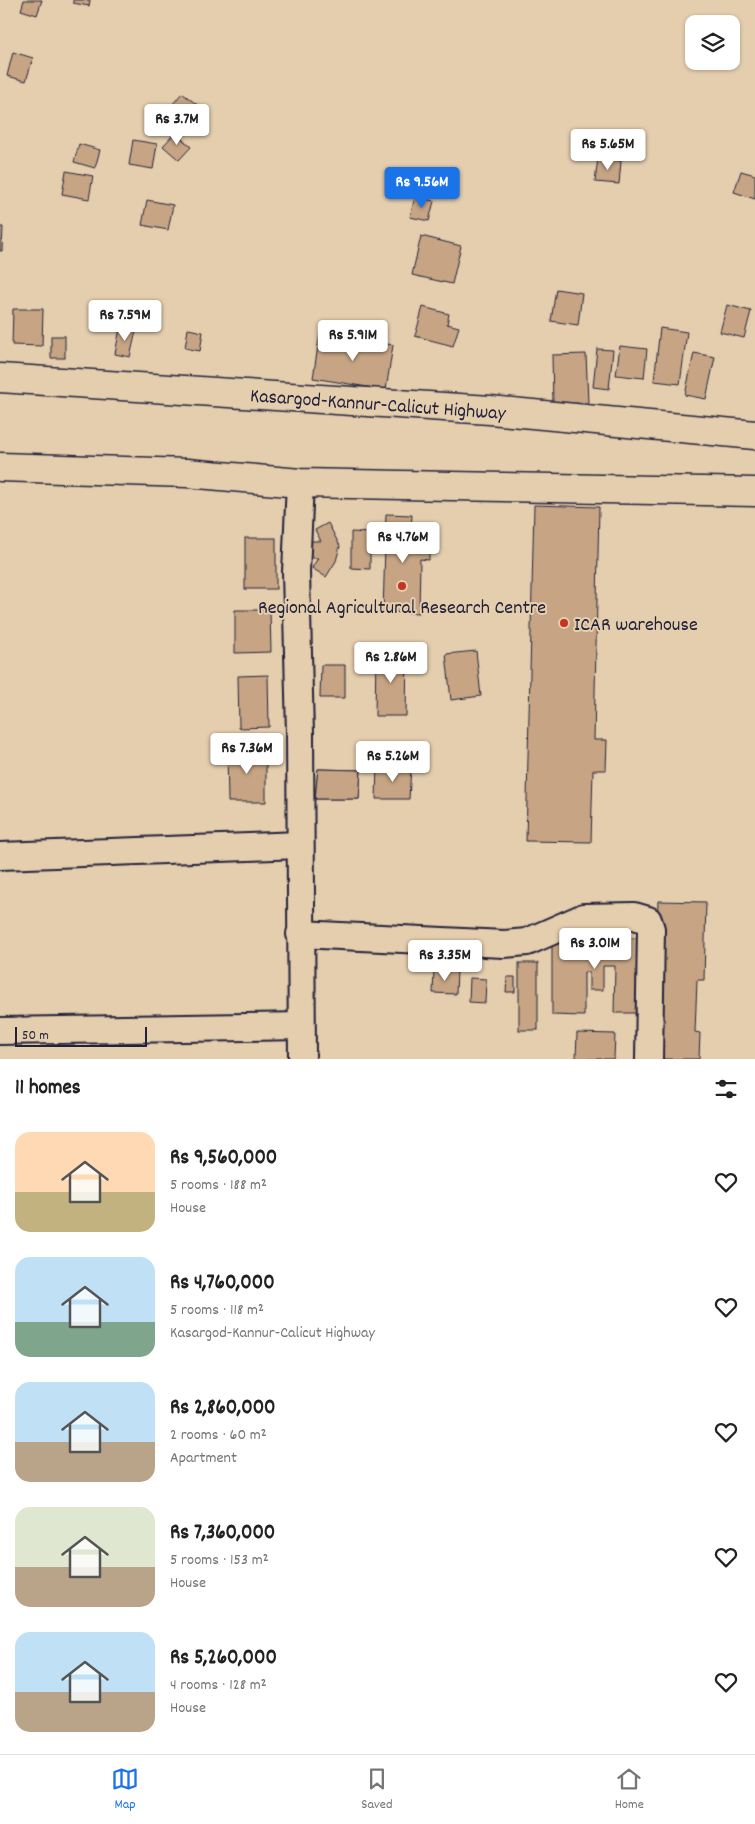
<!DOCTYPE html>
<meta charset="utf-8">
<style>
body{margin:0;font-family:Dekko,sans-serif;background:#f6f6f6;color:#222;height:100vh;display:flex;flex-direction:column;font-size:19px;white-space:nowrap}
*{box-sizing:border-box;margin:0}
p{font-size:16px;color:#767676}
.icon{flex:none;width:28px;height:28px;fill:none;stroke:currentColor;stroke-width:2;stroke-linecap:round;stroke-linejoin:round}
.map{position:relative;height:1059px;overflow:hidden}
.panel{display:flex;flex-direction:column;background:#fff;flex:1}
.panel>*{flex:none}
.tools{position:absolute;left:685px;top:15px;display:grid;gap:10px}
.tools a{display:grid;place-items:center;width:55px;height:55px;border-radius:10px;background:#fff;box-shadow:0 1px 4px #0004;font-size:25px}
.scale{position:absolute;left:15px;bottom:12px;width:132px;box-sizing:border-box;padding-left:5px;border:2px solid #22223b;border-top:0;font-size:14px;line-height:18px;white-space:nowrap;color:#22223b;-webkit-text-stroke:4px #e5ceae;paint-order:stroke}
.price{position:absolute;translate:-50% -42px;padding:0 11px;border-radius:5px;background:#fff;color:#222;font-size:16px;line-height:32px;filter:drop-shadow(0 1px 2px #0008)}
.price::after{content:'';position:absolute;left:50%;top:30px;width:15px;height:11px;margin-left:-8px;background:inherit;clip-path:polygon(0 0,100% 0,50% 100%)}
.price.selected{background:#1a73e8;color:#fff}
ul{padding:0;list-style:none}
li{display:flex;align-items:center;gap:15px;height:125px;padding:0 15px}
li span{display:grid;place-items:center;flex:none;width:140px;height:100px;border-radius:15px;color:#555}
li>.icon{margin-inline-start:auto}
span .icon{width:60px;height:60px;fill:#fffc;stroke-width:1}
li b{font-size:21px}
h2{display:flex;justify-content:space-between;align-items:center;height:60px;padding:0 15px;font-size:21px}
.dock{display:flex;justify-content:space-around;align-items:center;height:70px;border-top:1px solid #e0e0e0;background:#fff;font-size:14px;color:#767676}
.dock a{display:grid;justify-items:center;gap:2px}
.dock .selected{color:#1a73e8}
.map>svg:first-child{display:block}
.building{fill:#c7a584;stroke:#22223b}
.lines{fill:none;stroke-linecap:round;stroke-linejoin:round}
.minor-casing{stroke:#22223b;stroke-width:30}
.highway-casing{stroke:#22223b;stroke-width:31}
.minor{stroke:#e5ceae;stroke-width:26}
.highway{stroke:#e5ceae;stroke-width:28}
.poi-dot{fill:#c8321e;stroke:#e5ceae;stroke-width:2}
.labels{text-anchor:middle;stroke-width:4;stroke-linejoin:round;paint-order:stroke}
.street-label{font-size:20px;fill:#22223b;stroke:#e5ceae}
.poi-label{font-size:20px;fill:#22223b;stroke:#e5ceae}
</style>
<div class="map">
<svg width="755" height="1059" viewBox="0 0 755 1059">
<rect width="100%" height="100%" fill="#e5ceae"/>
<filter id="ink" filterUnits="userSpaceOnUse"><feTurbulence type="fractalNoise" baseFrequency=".02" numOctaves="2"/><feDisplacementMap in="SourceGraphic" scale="10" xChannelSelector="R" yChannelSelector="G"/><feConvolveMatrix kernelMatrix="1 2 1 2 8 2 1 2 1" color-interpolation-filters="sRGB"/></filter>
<g filter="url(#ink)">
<!-- building -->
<g class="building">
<polygon points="24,0 42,0 37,15 21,10"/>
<polygon points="73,0 90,0 89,6 73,3"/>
<polygon points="13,52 33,58 26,81 7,76"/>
<polygon points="182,93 209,114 196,131 168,110"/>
<polygon points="175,133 191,147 179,160 163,146"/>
<polygon points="133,140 157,144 153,169 129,165"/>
<polygon points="79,144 100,150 95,168 74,162"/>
<polygon points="598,158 621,161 619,184 595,182"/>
<polygon points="66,171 93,176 89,199 62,194"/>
<polygon points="741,171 755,175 755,199 734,192"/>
<polygon points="415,197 434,201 429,221 410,217"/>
<polygon points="147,200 173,205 168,230 142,225"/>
<polygon points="0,227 3,227 2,251 0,251"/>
<polygon points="421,236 461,246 452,284 412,275"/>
<polygon points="556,289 582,293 578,325 551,321"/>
<polygon points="727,305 751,311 744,338 720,332"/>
<polygon points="423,307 449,314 447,324 459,327 453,346 415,336"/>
<polygon points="13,309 43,309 42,346 12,345"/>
<polygon points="120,328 136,331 130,357 115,354"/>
<polygon points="660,328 687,332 680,384 654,381"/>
<polygon points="188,329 203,332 200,351 185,348"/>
<polygon points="320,333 393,345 386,390 313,378"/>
<rect x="51" y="336" width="14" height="22"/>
<polygon points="620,346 647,349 644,378 616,375"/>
<polygon points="597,349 613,350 609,389 593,387"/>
<polygon points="694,353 715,357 706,399 685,395"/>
<polygon points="586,354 588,403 553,404 552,355"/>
<polygon points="534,505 599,507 594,740 607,740 606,770 593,770 591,842 526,841"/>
<polygon points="386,514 412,515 411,528 429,529 429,560 420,559 419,613 383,612"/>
<polygon points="328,523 340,546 336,561 326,577 312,568 318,558 309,558 310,541 321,541 315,530"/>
<polygon points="351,532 370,533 370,569 351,568"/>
<rect x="245" y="538" width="31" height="51"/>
<polygon points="235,610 270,610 271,652 235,653"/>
<polygon points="376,651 407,651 406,716 375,716"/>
<polygon points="476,651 481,696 451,700 446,654"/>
<polygon points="321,665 345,665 345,698 320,698"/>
<polygon points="268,675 269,727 239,728 238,676"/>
<polygon points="266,748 266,802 228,802 227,749"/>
<polygon points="377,766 411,767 409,799 376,799"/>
<polygon points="318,769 361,770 359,799 315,799"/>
<polygon points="318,769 361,770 359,799 315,799"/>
<polygon points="658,901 706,902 704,980 697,980 695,1032 700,1033 699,1059 653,1059"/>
<polygon points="586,924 606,924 606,938 641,938 641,1013 614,1013 615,966 603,966 603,990 589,990 589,972 584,972 584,1016 552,1015 552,936 586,936"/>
<rect x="519" y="963" width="19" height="67"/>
<polygon points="434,970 457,971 456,994 433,993"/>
<polygon points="507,977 515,977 515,992 506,992"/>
<polygon points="470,978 486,979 485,1003 469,1002"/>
<polygon points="577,1033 615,1034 614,1059 576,1059"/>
</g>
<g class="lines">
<defs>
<g id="minor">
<polyline points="300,483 296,572 300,734 302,1059"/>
<polyline points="0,856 300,845"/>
<polyline points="300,934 504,944 527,942 584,917 634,916 648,920 651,929 649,1059"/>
<polyline points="0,1031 301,1026"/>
</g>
<g id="highway">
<polyline points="0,378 490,410 755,435"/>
<polyline points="0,467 187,473 300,483 755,492"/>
</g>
</defs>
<!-- minor casing -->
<use href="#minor" class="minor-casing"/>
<!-- highway casing -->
<use href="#highway" class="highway-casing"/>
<!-- minor -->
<use href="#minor" class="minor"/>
<!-- highway -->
<use href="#highway" class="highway"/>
</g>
</g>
<!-- markers -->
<g class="poi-dot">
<circle cx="402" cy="586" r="5"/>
<circle cx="564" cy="623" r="5"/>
</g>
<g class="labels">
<!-- street labels -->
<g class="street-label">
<text transform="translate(378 403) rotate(4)" y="7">Kasargod-Kannur-Calicut Highway</text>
</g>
<!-- poi labels -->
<g class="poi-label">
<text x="402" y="613">Regional Agricultural Research Centre</text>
<text x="574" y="630" text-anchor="start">ICAR warehouse</text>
</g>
</g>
</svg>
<div class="tools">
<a><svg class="icon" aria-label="layers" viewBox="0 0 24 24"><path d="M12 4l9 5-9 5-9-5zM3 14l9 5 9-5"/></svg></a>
</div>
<div class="scale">50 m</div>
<b class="price" style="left:177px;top:146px">Rs 3.7M</b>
<b class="price" style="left:608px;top:171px">Rs 5.65M</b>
<b class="price selected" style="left:422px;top:209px">Rs 9.56M</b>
<b class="price" style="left:125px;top:342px">Rs 7.59M</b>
<b class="price" style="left:353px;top:362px">Rs 5.91M</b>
<b class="price" style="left:403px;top:564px">Rs 4.76M</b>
<b class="price" style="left:391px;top:684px">Rs 2.86M</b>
<b class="price" style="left:247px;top:775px">Rs 7.36M</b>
<b class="price" style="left:393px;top:783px">Rs 5.26M</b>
<b class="price" style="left:595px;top:970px">Rs 3.01M</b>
<b class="price" style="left:445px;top:982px">Rs 3.35M</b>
</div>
<section class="panel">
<h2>11 homes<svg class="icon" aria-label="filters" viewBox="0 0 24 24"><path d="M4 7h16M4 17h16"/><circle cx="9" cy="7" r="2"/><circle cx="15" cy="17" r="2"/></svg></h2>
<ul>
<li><span style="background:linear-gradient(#ffd9b3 60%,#c2b280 0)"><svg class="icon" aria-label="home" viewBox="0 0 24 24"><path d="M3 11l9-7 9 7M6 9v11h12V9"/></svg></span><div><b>Rs 9,560,000</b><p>5 rooms · 188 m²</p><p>House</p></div><svg class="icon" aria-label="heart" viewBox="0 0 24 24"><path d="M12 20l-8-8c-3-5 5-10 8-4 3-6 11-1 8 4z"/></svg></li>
<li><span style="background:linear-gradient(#bfe0f5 65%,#7fa58c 0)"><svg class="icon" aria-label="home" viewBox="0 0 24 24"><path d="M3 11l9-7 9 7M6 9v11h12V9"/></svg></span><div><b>Rs 4,760,000</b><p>5 rooms · 118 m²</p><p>Kasargod-Kannur-Calicut Highway</p></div><svg class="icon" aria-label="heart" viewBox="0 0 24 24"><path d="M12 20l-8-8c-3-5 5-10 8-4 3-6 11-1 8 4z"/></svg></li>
<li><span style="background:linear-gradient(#bfe0f5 60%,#b9a48a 0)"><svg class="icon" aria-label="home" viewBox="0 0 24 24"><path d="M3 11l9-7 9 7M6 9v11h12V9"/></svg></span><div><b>Rs 2,860,000</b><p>2 rooms · 60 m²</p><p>Apartment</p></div><svg class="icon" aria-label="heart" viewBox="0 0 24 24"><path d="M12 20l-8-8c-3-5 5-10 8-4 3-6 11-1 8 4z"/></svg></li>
<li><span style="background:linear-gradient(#dfe7d0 60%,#b9a48a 0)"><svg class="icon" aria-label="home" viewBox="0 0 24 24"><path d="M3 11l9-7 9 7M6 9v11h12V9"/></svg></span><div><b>Rs 7,360,000</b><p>5 rooms · 153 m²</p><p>House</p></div><svg class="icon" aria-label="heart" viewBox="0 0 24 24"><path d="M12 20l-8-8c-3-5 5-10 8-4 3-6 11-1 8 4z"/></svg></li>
<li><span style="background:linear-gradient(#bfe0f5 60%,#b9a48a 0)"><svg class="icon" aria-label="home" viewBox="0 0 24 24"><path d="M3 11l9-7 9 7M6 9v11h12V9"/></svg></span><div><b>Rs 5,260,000</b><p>4 rooms · 128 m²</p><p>House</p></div><svg class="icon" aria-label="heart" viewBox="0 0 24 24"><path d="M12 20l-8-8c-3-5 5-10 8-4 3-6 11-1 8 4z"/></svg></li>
</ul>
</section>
<nav class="dock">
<a class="selected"><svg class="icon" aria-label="map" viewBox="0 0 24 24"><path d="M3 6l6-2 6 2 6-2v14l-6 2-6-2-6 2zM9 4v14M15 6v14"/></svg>Map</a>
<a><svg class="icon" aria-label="saved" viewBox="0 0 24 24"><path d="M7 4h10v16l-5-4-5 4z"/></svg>Saved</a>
<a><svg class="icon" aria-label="home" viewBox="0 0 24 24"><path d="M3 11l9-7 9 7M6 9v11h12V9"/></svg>Home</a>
</nav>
